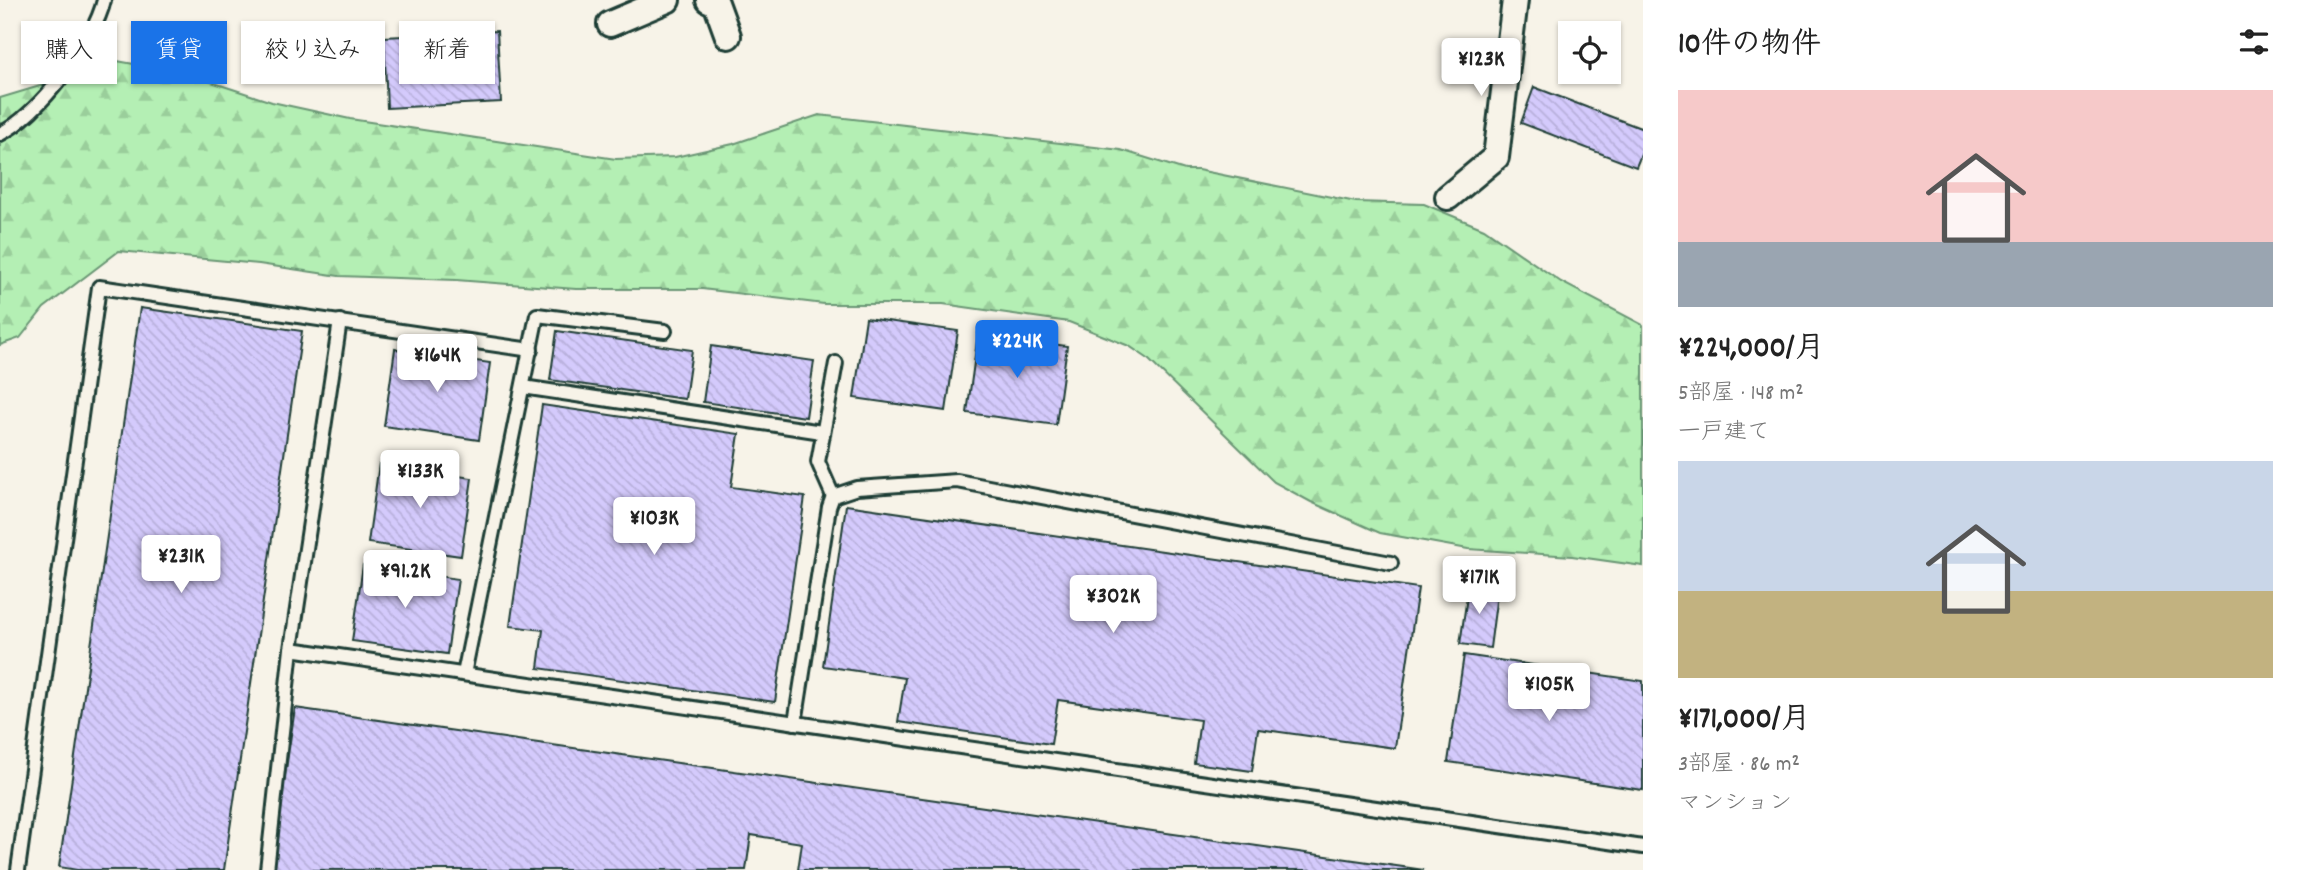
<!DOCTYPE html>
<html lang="ja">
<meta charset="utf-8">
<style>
body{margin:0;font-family:Dekko,"Klee One",sans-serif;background:#f6f6f6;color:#222;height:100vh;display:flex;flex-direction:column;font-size:26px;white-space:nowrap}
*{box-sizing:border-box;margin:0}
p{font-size:23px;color:#767676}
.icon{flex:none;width:38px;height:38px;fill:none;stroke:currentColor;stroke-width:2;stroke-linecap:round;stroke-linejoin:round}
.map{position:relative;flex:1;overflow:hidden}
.drawer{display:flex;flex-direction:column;background:#fff;width:665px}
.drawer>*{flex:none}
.hud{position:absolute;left:21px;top:21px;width:665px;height:63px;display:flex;gap:14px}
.buttons{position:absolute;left:1558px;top:21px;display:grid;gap:14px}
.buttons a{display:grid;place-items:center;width:63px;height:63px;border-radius:0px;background:#fff;box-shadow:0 2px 5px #0004;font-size:35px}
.price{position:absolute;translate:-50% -60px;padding:0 16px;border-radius:7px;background:#fff;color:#222;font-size:23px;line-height:46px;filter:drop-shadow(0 2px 4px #0008)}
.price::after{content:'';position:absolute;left:50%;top:42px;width:21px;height:16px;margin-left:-10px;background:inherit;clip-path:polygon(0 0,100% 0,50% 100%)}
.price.current{background:#1a73e8;color:#fff}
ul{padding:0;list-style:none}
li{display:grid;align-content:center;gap:14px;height:371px;padding:0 35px}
li span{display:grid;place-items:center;height:217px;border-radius:0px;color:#555}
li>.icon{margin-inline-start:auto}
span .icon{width:126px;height:126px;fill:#fffc;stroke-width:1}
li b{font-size:30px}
h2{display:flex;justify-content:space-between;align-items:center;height:84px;padding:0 35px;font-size:30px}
.tag{padding:0 24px;border-radius:0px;background:#fff;box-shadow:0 2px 5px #0004;font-size:24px;line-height:63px}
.tag.current{background:#1a73e8;color:#fff}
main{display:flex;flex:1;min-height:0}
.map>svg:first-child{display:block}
.forest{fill:url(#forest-firs);stroke:#6a9674;stroke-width:2}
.building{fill:url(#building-back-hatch);stroke:#1f3d34;stroke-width:2}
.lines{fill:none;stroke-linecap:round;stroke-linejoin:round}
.lane-casing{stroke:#1f3d34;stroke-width:18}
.street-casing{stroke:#1f3d34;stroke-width:30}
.lane{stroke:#f7f3e8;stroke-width:12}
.street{stroke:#f7f3e8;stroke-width:24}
</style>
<main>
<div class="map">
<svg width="1643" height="870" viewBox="0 0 1643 870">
<defs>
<pattern id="forest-firs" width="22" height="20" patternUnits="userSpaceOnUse" patternTransform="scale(1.75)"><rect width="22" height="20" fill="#b4efb4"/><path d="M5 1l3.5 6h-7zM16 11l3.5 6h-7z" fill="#9ace9b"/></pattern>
<pattern id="building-back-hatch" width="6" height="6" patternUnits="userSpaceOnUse" patternTransform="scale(1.75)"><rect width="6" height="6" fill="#d4cafc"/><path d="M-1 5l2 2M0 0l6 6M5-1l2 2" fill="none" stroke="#b6aed9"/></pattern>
</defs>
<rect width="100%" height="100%" fill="#f7f3e8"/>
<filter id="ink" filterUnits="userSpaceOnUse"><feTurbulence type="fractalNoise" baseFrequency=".0143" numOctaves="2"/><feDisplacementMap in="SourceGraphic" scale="14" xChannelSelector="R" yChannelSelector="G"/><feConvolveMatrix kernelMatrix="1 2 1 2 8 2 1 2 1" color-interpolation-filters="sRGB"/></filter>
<g filter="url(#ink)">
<!-- forest -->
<polygon class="forest" points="106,59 184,73 272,102 350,119 616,159 675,157 733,144 819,115 1121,150 1185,170 1198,170 1356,202 1424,204 1484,229 1561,282 1643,325 1643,566 1572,556 1468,549 1380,533 1311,502 1274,482 1147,358 1129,346 1069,322 943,304 824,304 702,289 576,289 456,280 339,276 259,264 119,251 44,308 20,338 0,345 0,98 40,86"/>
<!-- building -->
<g class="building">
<polygon points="497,31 501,102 387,108 384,37 424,35 424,42 456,40 455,33"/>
<polygon points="1534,87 1643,129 1643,150 1636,167 1521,123"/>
<polygon points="140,308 302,331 224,870 77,870 59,867"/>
<polygon points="866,318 958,331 946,411 854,398"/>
<polygon points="557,331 692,350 685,399 550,380"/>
<polygon points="978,334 1067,346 1056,425 967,413"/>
<polygon points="711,346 814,361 806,417 703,402"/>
<polygon points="395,349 490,363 479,440 384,426"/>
<polygon points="542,405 739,434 731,487 805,497 775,702 538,668 543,630 510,626"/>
<polygon points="379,464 472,478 461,556 368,543"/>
<polygon points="846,505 1418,588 1395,748 1258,729 1252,771 1194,763 1200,720 1058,700 1051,744 898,722 905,678 823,666"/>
<polygon points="363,565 458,579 447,654 352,641"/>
<polygon points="1469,583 1498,587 1490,648 1460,644"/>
<polygon points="1464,655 1643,681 1643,790 1448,762"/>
<polygon points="295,708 1424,870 798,870 802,843 751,835 746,870 271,870"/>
</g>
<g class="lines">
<defs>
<g id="lane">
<path d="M0 134C38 116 95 41 104 0"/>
<polyline points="523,387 822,432"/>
<polyline points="833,496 818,462 836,363"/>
<polyline points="291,649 1643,847"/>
<polyline points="464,674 537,315 665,331"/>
<polyline points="795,723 829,507 833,496 857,488 957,481 1391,563"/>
<polyline points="18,870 99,287 531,350"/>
<polyline points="267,870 291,649 340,321"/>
</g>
<g id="street">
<polyline points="709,0 716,3 728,36"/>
<polyline points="610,24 667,0"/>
<polyline points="1448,197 1496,157 1515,0"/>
</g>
</defs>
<!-- lane casing -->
<use href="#lane" class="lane-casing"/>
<!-- street casing -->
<use href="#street" class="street-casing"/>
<!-- lane -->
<use href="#lane" class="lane"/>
<!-- street -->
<use href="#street" class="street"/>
</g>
</g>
</svg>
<div class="buttons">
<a><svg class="icon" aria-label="locate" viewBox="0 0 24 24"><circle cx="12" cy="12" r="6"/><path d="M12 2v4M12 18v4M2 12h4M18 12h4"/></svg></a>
</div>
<b class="price" style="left:1481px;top:98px">¥123K</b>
<b class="price current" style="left:1017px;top:380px">¥224K</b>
<b class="price" style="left:437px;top:394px">¥164K</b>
<b class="price" style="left:420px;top:510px">¥133K</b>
<b class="price" style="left:654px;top:557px">¥103K</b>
<b class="price" style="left:181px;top:595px">¥231K</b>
<b class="price" style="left:405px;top:610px">¥91.2K</b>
<b class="price" style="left:1479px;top:616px">¥171K</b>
<b class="price" style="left:1113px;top:635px">¥302K</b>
<b class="price" style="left:1549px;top:723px">¥105K</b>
<div class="hud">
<a class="tag">購入</a>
<a class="tag current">賃貸</a>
<a class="tag">絞り込み</a>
<a class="tag">新着</a>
</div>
</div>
<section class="drawer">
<h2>10件の物件<svg class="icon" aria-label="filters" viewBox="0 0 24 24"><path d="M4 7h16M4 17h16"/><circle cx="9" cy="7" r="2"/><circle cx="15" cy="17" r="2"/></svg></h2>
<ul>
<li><span style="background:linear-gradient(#f6c9c9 70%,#9aa5b1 0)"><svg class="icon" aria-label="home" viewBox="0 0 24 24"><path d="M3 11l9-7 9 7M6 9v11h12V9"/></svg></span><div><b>¥224,000/月</b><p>5部屋 · 148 m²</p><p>一戸建て</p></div></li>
<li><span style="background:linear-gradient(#c9d6e8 60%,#c2b280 0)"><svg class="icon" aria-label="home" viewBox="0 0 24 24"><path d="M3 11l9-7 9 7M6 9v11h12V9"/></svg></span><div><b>¥171,000/月</b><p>3部屋 · 86 m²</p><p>マンション</p></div></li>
</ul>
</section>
</main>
